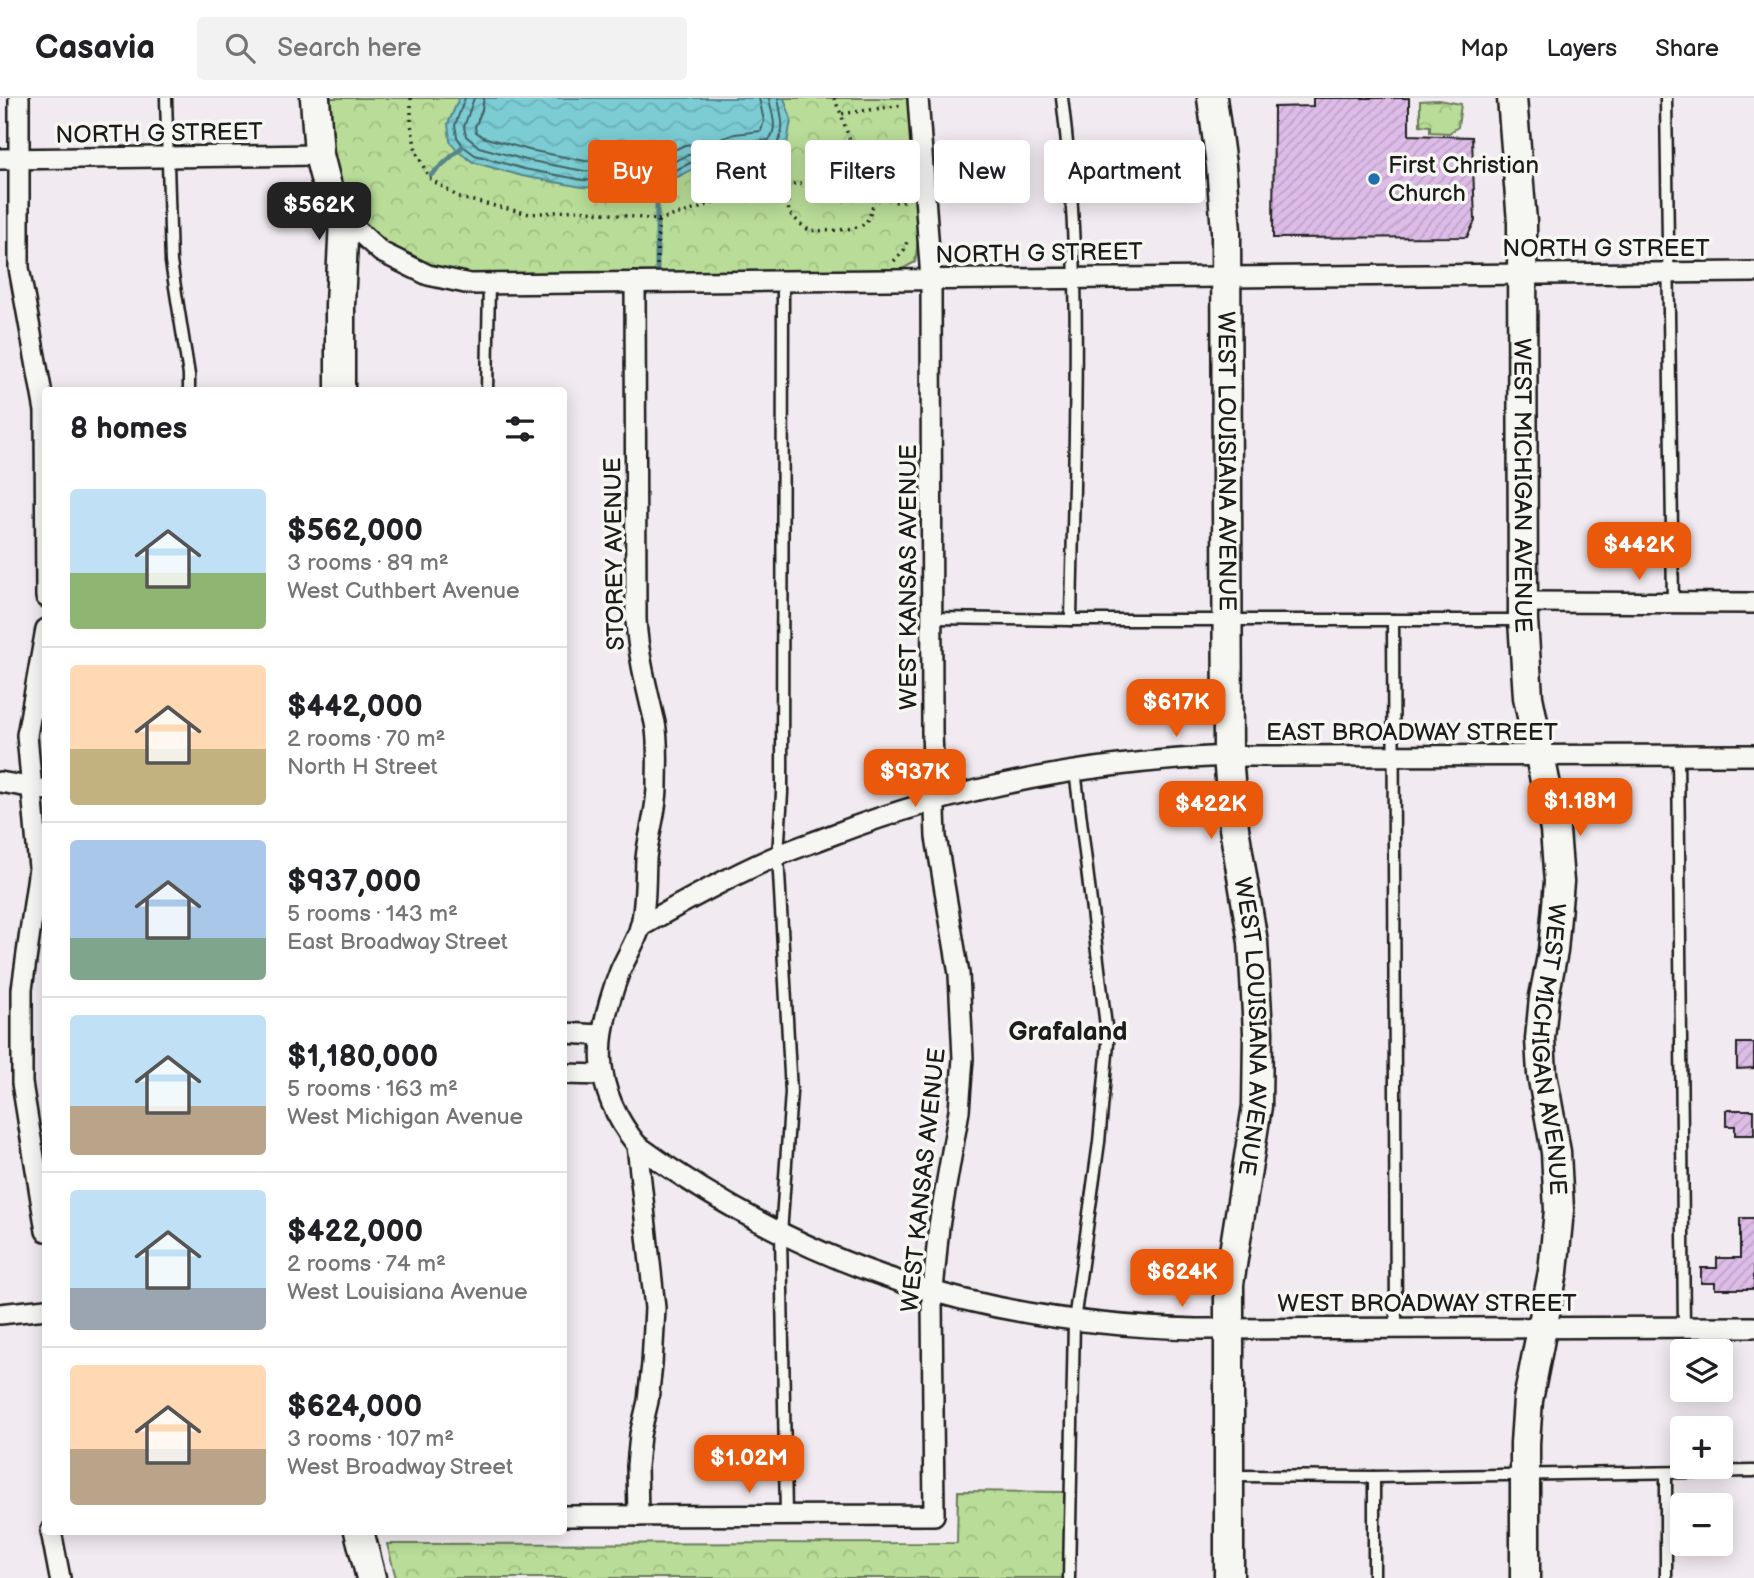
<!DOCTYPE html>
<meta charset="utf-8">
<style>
body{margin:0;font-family:"Balsamiq Sans",sans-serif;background:#f2f2f2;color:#202124;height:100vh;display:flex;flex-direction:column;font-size:26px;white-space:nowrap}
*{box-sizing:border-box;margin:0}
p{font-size:23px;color:#757577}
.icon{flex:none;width:38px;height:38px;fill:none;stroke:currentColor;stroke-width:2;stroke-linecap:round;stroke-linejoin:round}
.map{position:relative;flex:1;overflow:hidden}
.sheet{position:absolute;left:42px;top:289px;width:525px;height:1148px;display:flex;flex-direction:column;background:#fff;border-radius:7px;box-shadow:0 4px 18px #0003}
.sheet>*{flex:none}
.guide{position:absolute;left:588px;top:42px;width:665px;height:63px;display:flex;gap:14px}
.tools{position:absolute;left:1670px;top:1241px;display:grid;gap:14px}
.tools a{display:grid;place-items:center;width:63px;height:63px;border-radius:7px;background:#fff;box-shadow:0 4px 18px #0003;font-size:35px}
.price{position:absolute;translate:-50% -60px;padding:0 16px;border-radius:14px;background:#ea580c;color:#fff;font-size:23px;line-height:46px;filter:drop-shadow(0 2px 4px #0008)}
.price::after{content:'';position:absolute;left:50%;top:42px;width:21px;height:16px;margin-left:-10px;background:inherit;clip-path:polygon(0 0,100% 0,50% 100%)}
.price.selected{background:#222;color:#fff}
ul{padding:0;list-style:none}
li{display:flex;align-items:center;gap:21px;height:175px;padding:0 28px}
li+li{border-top:2px solid #e0e0e0}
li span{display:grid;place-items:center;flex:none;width:196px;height:140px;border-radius:7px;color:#555}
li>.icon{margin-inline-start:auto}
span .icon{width:84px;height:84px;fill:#fffc;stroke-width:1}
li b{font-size:30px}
h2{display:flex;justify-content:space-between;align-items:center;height:84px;padding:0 28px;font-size:30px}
.pill{padding:0 24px;border-radius:7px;background:#fff;box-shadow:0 4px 18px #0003;font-size:24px;line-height:63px}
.pill.selected{background:#ea580c;color:#fff}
header{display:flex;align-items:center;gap:42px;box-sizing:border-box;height:98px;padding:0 35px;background:#fff;border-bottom:2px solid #e0e0e0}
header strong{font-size:33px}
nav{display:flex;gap:38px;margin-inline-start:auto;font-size:24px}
.search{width:490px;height:63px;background:#f2f2f2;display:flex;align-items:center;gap:18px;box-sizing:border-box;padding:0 24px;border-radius:7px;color:#757577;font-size:26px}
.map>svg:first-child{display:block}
.park{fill:url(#park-crowns);stroke:#6a7c5a;stroke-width:2}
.water{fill:url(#water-waves);stroke:#55868a;stroke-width:2}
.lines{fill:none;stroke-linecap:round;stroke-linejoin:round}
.shore{stroke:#426265;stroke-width:2}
.stream{stroke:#55868a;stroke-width:5}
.building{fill:url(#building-hatch);stroke:#1c1c1c;stroke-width:2}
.lane-casing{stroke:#1c1c1c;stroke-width:15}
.street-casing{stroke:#1c1c1c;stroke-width:24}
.secondary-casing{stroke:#1c1c1c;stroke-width:33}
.path{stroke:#1c1c1c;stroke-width:3.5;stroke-dasharray:2 5;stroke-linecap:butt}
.lane{stroke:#f6f6f2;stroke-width:10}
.street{stroke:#f6f6f2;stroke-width:19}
.secondary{stroke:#f6f6f2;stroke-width:28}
.poi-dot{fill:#1f6fb2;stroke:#f6f6f2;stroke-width:2.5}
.labels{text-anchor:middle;stroke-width:7;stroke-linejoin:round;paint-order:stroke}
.street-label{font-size:24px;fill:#1c1c1c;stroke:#f6f6f2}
.poi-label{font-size:24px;fill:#1c1c1c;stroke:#f6f6f2;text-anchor:start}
.neighbourhood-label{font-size:26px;font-weight:bold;fill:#1c1c1c;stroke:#f6f6f2}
</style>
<header>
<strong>Casavia</strong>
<div class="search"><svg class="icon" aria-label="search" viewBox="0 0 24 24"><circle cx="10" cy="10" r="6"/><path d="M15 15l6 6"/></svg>Search here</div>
<nav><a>Map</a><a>Layers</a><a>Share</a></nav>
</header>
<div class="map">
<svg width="1754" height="1480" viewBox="0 0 1754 1480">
<defs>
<pattern id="park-crowns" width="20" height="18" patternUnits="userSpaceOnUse" patternTransform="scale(1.75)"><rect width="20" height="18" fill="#b9dd98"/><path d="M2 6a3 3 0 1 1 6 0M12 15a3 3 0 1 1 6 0" fill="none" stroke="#9ebd82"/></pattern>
<pattern id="water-waves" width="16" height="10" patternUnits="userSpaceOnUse" patternTransform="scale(1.75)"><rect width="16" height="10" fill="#7bccd3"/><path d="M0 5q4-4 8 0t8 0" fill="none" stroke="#6aafb5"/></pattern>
<pattern id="building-hatch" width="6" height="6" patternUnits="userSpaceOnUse" patternTransform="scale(1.75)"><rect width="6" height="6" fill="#ddbce8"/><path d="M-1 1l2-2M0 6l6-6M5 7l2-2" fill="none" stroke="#bda1c6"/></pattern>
</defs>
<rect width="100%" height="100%" fill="#f1eaf0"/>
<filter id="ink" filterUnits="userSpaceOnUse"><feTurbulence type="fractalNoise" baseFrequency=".0143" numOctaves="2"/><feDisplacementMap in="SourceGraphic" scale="14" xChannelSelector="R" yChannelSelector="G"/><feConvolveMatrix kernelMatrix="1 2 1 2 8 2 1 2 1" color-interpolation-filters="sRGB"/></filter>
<g filter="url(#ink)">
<!-- park -->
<g class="park">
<polygon points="329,0 907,0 920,129 915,164 884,181 452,178 388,150 349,109 330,63"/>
<polygon points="1439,2 1461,6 1458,29 1449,35 1430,34 1430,28 1420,27 1420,3"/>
<polygon points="958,1393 1065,1394 1067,1480 396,1480 387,1446 957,1445"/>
</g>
<!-- water -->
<polygon class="water" points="459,0 784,0 791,21 787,46 776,58 742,62 717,70 691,72 654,91 582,89 522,78 473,64 458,53 450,43 448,26"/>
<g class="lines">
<!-- shore -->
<g class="shore">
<path d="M465 0 455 27 457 39 463 48 475 57 524 71 583 82 652 84 690 65 716 63 741 55 773 51C788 35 781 19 778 0"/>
<path d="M474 0 464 29 466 38 479 49 526 62 584 73 649 75 688 57 714 55 740 46 769 42C779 28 771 15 769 0"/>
<polyline points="484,0 482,12 475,29 476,34 483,39 529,52 585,63 647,64 685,47 712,44 735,36 761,33 764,23 759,0"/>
</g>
<!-- stream -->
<g class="stream">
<polyline points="431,77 462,49"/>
<polyline points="657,82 657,181"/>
</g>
</g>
<!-- building -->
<g class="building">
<polygon points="1313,0 1409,0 1409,37 1472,39 1475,123 1467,139 1273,140 1274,9 1313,8"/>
<polygon points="1737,945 1754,945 1754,970 1737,971"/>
<polygon points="1726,1012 1754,1012 1754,1037 1735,1037 1735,1028 1726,1028"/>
<polygon points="1740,1120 1754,1120 1754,1191 1715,1191 1715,1185 1701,1185 1701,1170 1717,1170 1717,1160 1740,1160"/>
</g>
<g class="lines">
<defs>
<g id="lane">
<polyline points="166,0 171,164 189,277 189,292"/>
<polyline points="1666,0 1673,505"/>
<polyline points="783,183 782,695 778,757 791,994 781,1136 786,1417"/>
<polyline points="487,292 489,186"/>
<path d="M932 520 1071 522C1074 348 1084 173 1062 0"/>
<polyline points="1071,522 1522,522"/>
<polyline points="1393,522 1396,1229"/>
<polyline points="1678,657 1684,1229"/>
<polyline points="1231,1378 1374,1379 1374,1480"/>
<polyline points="1374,1379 1754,1373"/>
<polyline points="1069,1480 1074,1223 1099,1044 1108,945 1075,672"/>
<polyline points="1666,1480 1666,1375"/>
</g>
<g id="street">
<polyline points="19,0 19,170 45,313 46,499"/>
<polyline points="0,61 319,57"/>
<polyline points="344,120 381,154 428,177 470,186 1754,174"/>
<path d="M635 184 636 522C638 557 647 591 655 625 659 645 657 667 657 688 657 713 648 737 646 761 645 783 646 809 640 830 635 845 626 859 620 873 594 940 591 989 637 1047L655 1210 652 1266 648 1303 640 1337 637 1368 638 1418"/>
<polyline points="1523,504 1754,505"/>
<polyline points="46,531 27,637 39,770 22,891 22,985 46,1133"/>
<polyline points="0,684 46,692"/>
<path d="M640 829C683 804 727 780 772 760 792 751 812 745 832 737 959 688 1092 664 1228 658L1754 657"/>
<polyline points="564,935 601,937"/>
<polyline points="564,976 603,977"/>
<path d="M637 1047C808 1172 985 1226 1196 1231L1754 1229"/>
<polyline points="0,1216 46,1211"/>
<polyline points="564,1418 934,1417 932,1203 939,1128 959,1013 963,960 959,876 936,739 932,634 931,181 918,0"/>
<polyline points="51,1433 60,1480"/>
</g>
<g id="secondary">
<polyline points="315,0 319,57 329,96 344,120 340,207 340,292"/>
<path id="s1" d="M1212 0 1221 67 1226 133 1228 658 1234 730 1253 844 1258 934 1257 1008 1229 1186V1480"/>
<path id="s2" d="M1512 0 1522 124 1523 522 1528 599 1555 732 1559 784 1553 853 1544 899 1540 941 1542 976 1556 1054 1559 1112 1553 1174 1528 1302 1525 1345V1480"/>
<polyline points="359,1433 371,1480"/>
</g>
</defs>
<!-- lane casing -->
<use href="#lane" class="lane-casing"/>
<!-- street casing -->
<use href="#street" class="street-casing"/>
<!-- secondary casing -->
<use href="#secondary" class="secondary-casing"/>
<!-- path -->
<g class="path">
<polyline points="411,0 411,26 416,53 429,80 460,100 530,116 579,112 658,122 657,168"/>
<polyline points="834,0 841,16"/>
<polyline points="852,69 852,49 841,16 902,7"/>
<polyline points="880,81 890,93 894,104 907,103"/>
<path d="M658 122 700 110 736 96 806 84 837 86 852 69 866 73 880 81C873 95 874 117 864 126 858 132 819 134 810 132 803 130 795 120 789 115L786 89"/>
<polyline points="894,163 904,152 908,141"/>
</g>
<!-- lane -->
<use href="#lane" class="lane"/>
<!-- street -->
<use href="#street" class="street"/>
<!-- secondary -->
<use href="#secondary" class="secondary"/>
</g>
</g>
<!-- markers -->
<circle class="poi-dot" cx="1374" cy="81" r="7"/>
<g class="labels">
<!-- street labels -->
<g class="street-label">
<text transform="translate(159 35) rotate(-1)" y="8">NORTH G STREET</text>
<text x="1606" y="158">NORTH G STREET</text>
<text transform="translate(1039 155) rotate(-1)" y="8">NORTH G STREET</text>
<text dy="8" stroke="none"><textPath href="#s1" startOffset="364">WEST LOUISIANA AVENUE</textPath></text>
<text dy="8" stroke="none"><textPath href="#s2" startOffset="388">WEST MICHIGAN AVENUE</textPath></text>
<text transform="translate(614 456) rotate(-91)" y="8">STOREY AVENUE</text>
<text transform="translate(908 479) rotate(-90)" y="8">WEST KANSAS AVENUE</text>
<text x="1412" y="642">EAST BROADWAY STREET</text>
<text dy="8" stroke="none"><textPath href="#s1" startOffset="931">WEST LOUISIANA AVENUE</textPath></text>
<text dy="8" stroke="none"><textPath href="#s2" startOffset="956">WEST MICHIGAN AVENUE</textPath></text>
<text transform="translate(923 1082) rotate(-84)" y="8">WEST KANSAS AVENUE</text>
<text x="1427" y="1213">WEST BROADWAY STREET</text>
</g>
<!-- poi labels -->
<g class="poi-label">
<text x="1388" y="75">First Christian<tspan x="1388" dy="28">Church</tspan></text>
</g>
<!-- neighbourhood labels -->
<g class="neighbourhood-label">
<text x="1068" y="942">Grafaland</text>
</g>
</g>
</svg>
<div class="tools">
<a><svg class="icon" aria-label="layers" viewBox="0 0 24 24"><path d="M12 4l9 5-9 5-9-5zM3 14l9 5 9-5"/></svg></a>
<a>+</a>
<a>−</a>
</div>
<b class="price selected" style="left:319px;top:144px">$562K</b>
<b class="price" style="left:1639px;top:484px">$442K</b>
<b class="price" style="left:1176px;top:641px">$617K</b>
<b class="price" style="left:915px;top:711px">$937K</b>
<b class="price" style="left:1580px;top:740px">$1.18M</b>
<b class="price" style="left:1211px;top:743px">$422K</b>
<b class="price" style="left:1182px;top:1211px">$624K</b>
<b class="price" style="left:749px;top:1397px">$1.02M</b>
<div class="guide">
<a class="pill selected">Buy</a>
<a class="pill">Rent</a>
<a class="pill">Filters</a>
<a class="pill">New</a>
<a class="pill">Apartment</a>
</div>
<section class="sheet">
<h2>8 homes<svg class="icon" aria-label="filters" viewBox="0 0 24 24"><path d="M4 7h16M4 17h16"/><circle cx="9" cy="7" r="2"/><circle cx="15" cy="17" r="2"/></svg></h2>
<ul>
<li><span style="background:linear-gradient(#bfe0f5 60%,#8fb573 0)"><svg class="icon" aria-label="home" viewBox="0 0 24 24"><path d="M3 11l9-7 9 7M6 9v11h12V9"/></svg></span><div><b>$562,000</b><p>3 rooms · 89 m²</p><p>West Cuthbert Avenue</p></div></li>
<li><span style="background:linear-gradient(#ffd9b3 60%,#c2b280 0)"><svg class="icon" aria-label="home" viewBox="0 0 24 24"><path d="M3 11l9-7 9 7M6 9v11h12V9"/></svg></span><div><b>$442,000</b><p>2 rooms · 70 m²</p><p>North H Street</p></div></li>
<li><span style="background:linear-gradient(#a9c7e8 70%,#7fa58c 0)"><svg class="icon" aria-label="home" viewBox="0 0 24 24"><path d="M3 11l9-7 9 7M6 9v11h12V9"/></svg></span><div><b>$937,000</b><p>5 rooms · 143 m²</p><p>East Broadway Street</p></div></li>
<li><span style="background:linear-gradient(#bfe0f5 65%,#b9a48a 0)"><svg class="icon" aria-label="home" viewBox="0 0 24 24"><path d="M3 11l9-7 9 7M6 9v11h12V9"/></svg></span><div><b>$1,180,000</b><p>5 rooms · 163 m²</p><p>West Michigan Avenue</p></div></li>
<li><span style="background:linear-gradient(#bfe0f5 70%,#9aa5b1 0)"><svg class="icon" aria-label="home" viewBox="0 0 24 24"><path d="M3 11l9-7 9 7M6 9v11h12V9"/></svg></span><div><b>$422,000</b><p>2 rooms · 74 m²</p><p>West Louisiana Avenue</p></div></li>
<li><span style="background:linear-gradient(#ffd9b3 60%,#b9a48a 0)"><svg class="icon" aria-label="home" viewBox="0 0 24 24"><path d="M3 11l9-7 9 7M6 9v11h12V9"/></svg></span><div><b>$624,000</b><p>3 rooms · 107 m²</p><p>West Broadway Street</p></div></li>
</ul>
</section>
</div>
